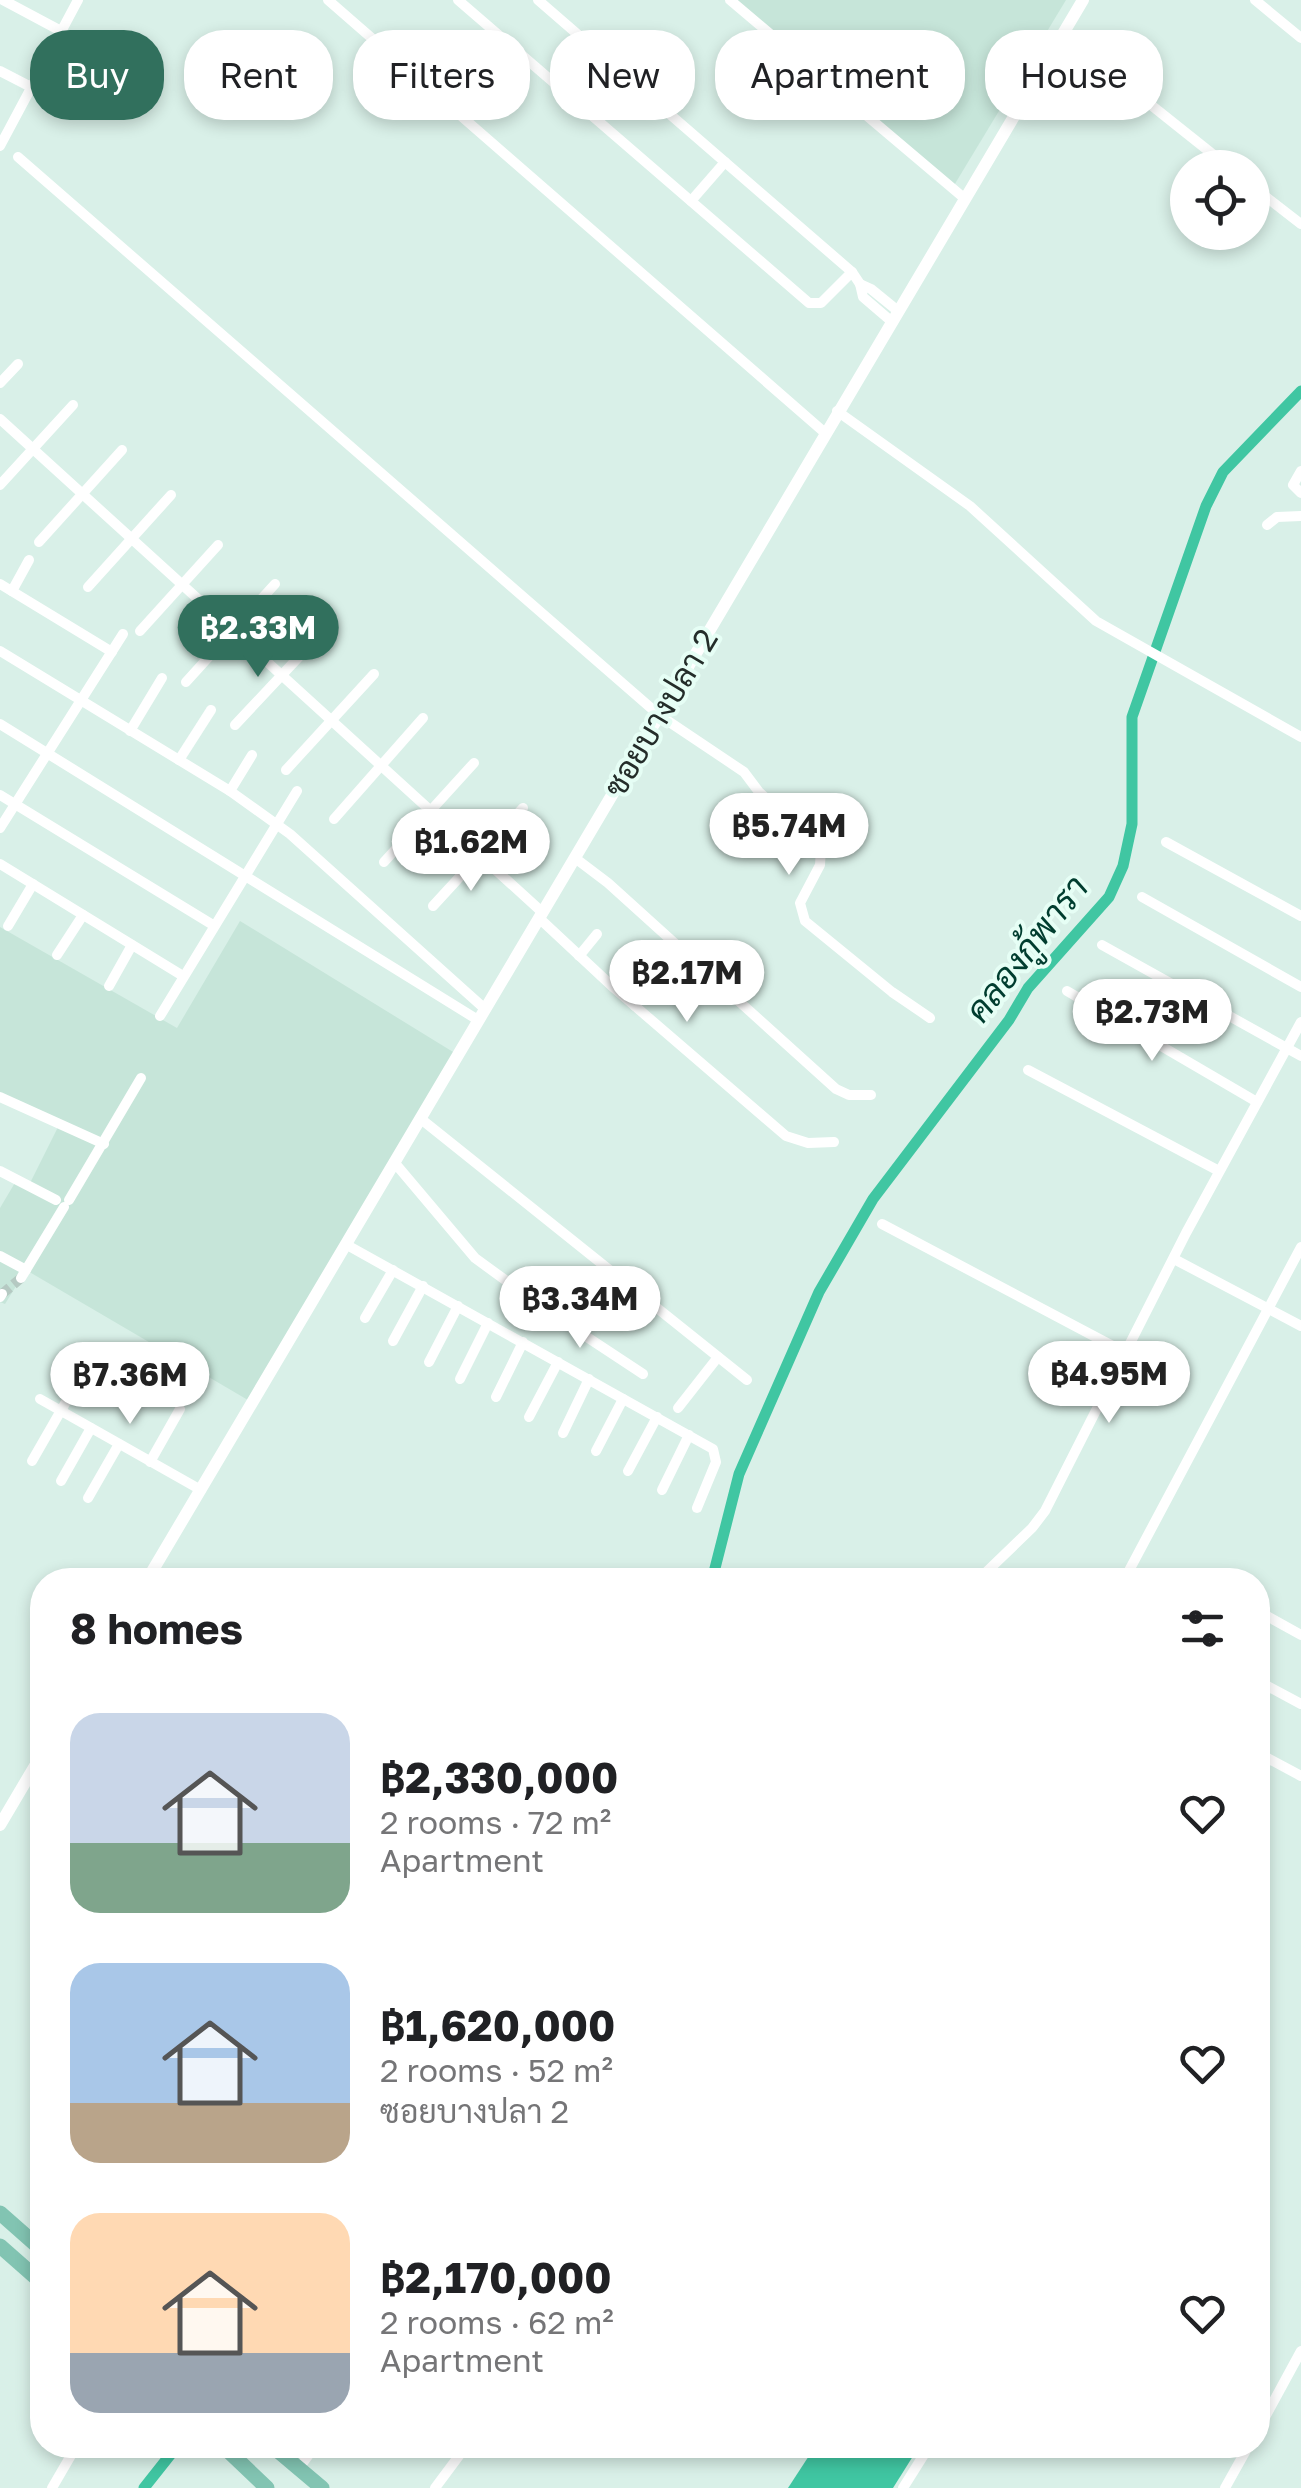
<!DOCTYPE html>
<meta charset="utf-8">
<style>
body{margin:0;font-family:"Golos Text",Sarabun,sans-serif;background:#f6f6f6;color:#202124;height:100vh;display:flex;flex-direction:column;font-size:38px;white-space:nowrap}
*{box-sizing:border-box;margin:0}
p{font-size:32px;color:#757577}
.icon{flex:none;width:55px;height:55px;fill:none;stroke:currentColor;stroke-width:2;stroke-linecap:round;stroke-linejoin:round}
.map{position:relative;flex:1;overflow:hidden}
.side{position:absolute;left:30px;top:1568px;width:1240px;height:890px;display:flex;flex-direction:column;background:#fff;border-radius:40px;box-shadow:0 5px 15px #0003}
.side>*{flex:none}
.guide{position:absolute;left:30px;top:30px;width:1242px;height:90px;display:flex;gap:20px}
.fabs{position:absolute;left:1170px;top:150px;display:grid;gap:20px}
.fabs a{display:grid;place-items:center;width:100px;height:100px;border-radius:50%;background:#fff;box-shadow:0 5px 15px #0003;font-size:50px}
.price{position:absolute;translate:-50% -85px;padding:0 22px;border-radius:35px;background:#fff;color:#222;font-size:32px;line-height:65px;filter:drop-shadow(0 2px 5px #0008)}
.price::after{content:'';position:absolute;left:50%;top:60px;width:30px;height:22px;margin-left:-15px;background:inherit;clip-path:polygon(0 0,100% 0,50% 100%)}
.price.on{background:#31705d;color:#fff}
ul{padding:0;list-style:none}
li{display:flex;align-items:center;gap:30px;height:250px;padding:0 40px}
li span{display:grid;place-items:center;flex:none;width:280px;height:200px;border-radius:30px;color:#555}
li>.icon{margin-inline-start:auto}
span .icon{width:120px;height:120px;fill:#fffc;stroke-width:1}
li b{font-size:42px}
h2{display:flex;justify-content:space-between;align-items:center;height:120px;padding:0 40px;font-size:42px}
.tag{padding:0 35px;border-radius:40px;background:#fff;box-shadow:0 5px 15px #0003;font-size:35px;line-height:90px}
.tag.on{background:#31705d;color:#fff}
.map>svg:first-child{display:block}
.built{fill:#c6e5d9}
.water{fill:#40c6a2}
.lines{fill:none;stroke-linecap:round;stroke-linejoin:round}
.canal{stroke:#40c6a2;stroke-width:11}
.minor-tunnel{stroke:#b5c9c2;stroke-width:10;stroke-dasharray:10 5;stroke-linecap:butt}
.minor{stroke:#fff;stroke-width:10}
.tertiary{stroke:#fff;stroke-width:12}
.primary{stroke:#82c4b2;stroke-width:15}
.labels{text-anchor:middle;stroke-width:8;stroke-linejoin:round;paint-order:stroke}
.street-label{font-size:32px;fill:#242d2a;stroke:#e6fef5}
.water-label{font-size:35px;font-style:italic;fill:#003d2f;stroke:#e6fef5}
</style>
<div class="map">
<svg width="1301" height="2488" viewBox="0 0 1301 2488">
<rect width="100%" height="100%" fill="#d9f0e8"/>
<!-- built -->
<g class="built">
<polygon points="726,0 1066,0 950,192"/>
<polygon points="240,921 458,1055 253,1403 26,1270 5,1304 0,1302 0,1208 16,1181 28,1187 59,1125 0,1096 0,927 177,1028"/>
</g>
<!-- water -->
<polygon class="water" points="816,2445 920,2445 893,2488 788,2488"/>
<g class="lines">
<!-- canal -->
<g class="canal">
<polyline points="712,1580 739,1474 819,1292 873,1199 1009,1020 1028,988 1109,897 1123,866 1132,824 1132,717 1206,506 1223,472 1301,391"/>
<polyline points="144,2488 178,2445"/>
</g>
<!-- minor-tunnel -->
<polyline class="minor-tunnel" points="2,1294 21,1278"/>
<!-- minor -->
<g class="minor">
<polyline points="3,0 61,31"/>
<polyline points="328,0 824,432"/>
<polyline points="458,0 809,303 821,303 852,272"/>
<polyline points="538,0 852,272 860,284"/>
<polyline points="730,0 964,198"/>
<polyline points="1255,0 1301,38"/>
<polyline points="1062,34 1230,168"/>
<polyline points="0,71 31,87"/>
<polyline points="572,97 604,57"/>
<polyline points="0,146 78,0"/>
<polyline points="18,157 659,715 744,772 759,792 821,848 820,865 800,903 805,921 892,992 930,1018"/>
<polyline points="1252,186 1301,224"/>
<polyline points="691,201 725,162"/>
<polyline points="891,321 863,297 860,284 871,289 898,311"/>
<polyline points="0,383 18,364"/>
<polyline points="837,411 970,506 1096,621 1301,737"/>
<polyline points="0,419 542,912"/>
<polyline points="1301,471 1293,485 1301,493"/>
<polyline points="0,485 73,405"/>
<polyline points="1267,525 1277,517 1301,516"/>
<polyline points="39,542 122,450"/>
<polyline points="0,584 112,652"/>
<polyline points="88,587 171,495"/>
<polyline points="12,591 29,560"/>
<polyline points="140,631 218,545"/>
<polyline points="0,651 230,791 290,834 485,1009"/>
<polyline points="186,682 275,584"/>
<polyline points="0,724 478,1020"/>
<polyline points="235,725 325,629"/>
<polyline points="130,731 162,678"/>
<polyline points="179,760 211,710"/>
<polyline points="286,770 374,674"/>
<polyline points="230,791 252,755"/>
<polyline points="0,795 213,925"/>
<polyline points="334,819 423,718"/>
<polyline points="0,828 123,634"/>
<polyline points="1166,842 1301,916"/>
<polyline points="575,858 608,883 836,1089 849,1095 871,1095"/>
<polyline points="384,862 474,763"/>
<polyline points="0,864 183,976"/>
<polyline points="1142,897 1301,987"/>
<polyline points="433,906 523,808"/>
<polyline points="539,918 614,988 786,1136 808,1143 834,1142"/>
<polyline points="8,926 33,884"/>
<polyline points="1102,945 1301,1056"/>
<polyline points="57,955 83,915"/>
<polyline points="579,956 597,934"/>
<polyline points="109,986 132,945"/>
<polyline points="1067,991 1257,1102"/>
<polyline points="635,1006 660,974"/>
<polyline points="160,1016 297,791"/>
<polyline points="1028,1070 1219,1171"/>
<polyline points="0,1097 104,1144"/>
<polyline points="421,1119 747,1380"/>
<polyline points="394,1162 475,1258 549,1312 643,1374"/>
<polyline points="0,1171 56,1200"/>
<polyline points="69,1200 141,1078"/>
<polyline points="882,1224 1124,1352"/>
<polyline points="347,1245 713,1449 716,1462 697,1508"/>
<polyline points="0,1256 26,1270"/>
<polyline points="1174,1259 1301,1326"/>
<polyline points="21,1278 64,1207"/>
<polyline points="0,1297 2,1294"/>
<polyline points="365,1318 393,1270"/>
<polyline points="393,1341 423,1286"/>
<polyline points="429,1362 458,1306"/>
<polyline points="460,1379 488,1323"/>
<polyline points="496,1397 523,1342"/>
<polyline points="40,1399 201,1490"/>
<polyline points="678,1408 718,1357"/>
<polyline points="529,1417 558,1362"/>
<polyline points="563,1433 589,1379"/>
<polyline points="596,1451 623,1399"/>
<polyline points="32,1461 90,1360"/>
<polyline points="150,1462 180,1409"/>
<polyline points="628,1471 657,1417"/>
<polyline points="61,1481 91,1428"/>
<polyline points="662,1490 689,1435"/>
<polyline points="88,1498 119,1444"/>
<polyline points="978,1580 1032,1528 1045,1511 1186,1233 1301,1022"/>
<polyline points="1124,1580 1301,1247"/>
<polyline points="1258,1611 1301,1635"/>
<polyline points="1258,1681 1301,1704"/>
<polyline points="1258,1753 1301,1776"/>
<polyline points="1258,2430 1301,2351"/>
<polyline points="299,2468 316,2445"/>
<polyline points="52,2488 77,2445"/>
<polyline points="435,2488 467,2445"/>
<polyline points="903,2488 930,2445"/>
<polyline points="1225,2488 1249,2445"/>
</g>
<!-- tertiary -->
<g class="tertiary">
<polyline points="147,1580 1083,0"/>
<polyline points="0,1825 42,1754"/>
</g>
<!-- primary -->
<g class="primary">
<polyline points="0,2213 42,2250"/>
<polyline points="0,2246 42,2283"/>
<polyline points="222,2445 267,2488"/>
<polyline points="271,2445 322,2488"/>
</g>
</g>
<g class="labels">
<!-- street labels -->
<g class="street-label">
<text transform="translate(661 713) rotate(-59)" y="11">ซอยบางปลา 2</text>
</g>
<!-- water labels -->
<g class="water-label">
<text transform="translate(1027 949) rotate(-52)" y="12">คลองกู้พารา</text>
</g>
</g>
</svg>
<div class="fabs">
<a><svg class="icon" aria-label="locate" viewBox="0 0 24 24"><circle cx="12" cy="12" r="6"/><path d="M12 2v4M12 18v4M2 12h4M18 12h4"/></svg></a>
</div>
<b class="price on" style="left:258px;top:680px">฿2.33M</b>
<b class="price" style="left:789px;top:878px">฿5.74M</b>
<b class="price" style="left:471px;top:894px">฿1.62M</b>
<b class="price" style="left:687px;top:1025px">฿2.17M</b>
<b class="price" style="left:1152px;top:1064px">฿2.73M</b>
<b class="price" style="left:580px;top:1351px">฿3.34M</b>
<b class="price" style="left:1109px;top:1426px">฿4.95M</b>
<b class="price" style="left:130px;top:1427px">฿7.36M</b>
<div class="guide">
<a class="tag on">Buy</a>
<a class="tag">Rent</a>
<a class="tag">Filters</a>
<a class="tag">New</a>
<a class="tag">Apartment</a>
<a class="tag">House</a>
</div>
<section class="side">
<h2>8 homes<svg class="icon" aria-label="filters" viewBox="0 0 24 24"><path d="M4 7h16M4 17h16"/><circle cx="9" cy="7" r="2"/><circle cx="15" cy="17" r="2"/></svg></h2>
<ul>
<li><span style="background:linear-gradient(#c9d6e8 65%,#7fa58c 0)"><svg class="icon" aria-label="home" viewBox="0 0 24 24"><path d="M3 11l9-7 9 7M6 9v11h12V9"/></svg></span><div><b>฿2,330,000</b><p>2 rooms · 72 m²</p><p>Apartment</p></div><svg class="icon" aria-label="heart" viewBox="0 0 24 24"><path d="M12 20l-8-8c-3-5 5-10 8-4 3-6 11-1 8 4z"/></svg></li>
<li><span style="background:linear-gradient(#a9c7e8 70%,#b9a48a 0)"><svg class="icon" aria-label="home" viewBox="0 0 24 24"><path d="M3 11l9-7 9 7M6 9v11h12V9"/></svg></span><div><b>฿1,620,000</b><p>2 rooms · 52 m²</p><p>ซอยบางปลา 2</p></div><svg class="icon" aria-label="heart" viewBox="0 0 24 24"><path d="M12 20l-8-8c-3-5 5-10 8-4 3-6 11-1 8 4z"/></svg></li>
<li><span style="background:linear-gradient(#ffd9b3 70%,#9aa5b1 0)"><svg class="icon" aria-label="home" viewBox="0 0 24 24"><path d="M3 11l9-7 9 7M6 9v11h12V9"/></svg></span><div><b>฿2,170,000</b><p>2 rooms · 62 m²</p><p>Apartment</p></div><svg class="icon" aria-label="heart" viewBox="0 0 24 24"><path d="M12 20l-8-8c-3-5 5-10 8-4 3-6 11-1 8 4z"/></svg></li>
</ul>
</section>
</div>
